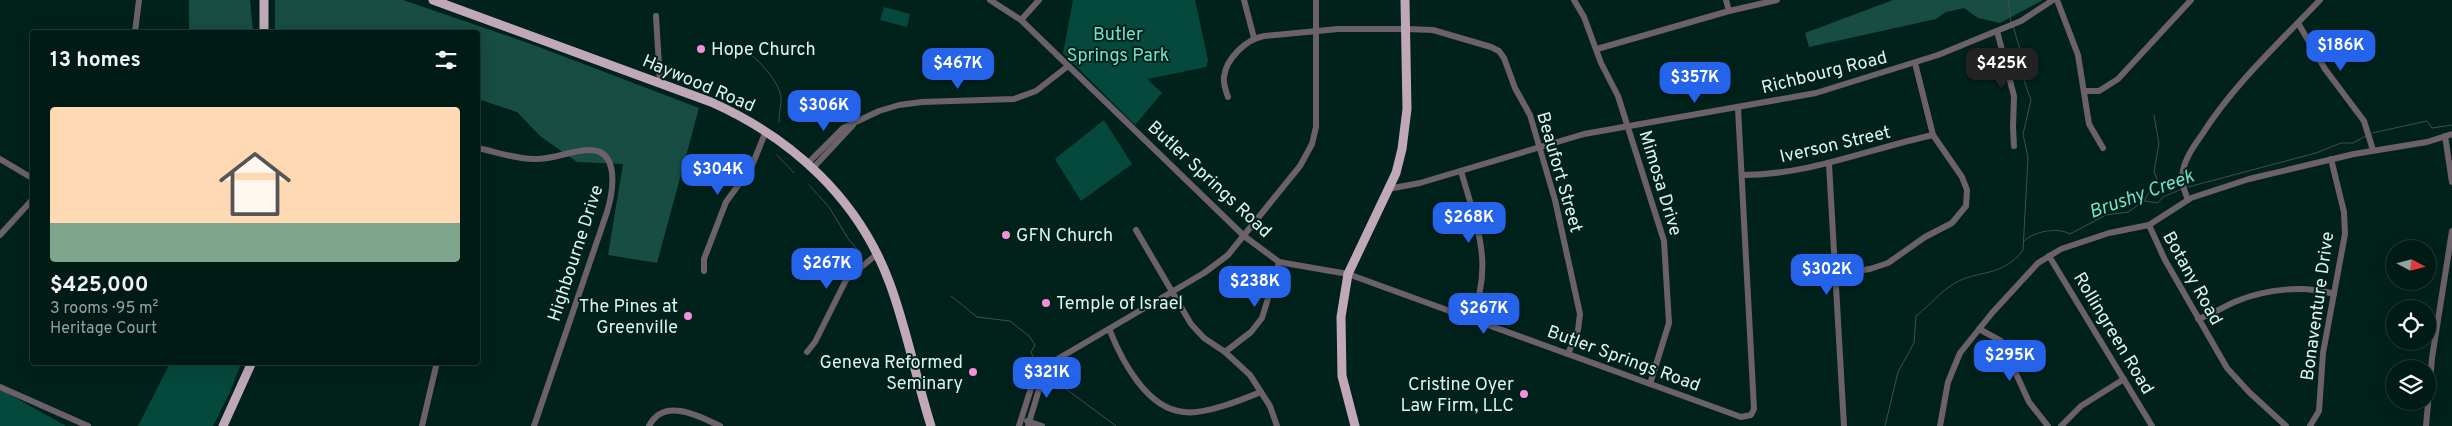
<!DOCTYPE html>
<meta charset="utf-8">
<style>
body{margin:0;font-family:Overpass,sans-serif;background:#0a231d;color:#f1f3f6;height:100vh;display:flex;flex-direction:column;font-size:19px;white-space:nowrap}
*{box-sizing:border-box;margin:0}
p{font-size:16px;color:#95a1a0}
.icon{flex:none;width:28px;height:28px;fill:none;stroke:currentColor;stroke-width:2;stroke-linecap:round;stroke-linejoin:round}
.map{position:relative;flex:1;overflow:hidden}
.details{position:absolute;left:30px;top:30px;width:450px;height:335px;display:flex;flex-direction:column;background:#001a14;border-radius:5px;box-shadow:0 5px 20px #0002,0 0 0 1px #223834}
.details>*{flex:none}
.needle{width:32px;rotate:97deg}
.buttons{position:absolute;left:2386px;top:240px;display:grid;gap:10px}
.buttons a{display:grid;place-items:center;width:50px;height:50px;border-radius:50%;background:#001a14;box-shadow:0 5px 20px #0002,0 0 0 1px #223834;font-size:25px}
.price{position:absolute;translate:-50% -42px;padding:0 11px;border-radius:10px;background:#2563eb;color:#fff;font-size:16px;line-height:32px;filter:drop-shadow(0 1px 2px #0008)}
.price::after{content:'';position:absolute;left:50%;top:30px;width:15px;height:11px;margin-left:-8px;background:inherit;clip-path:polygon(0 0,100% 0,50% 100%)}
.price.active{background:#222;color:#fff}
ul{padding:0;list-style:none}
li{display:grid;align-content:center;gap:10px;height:265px;padding:0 20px}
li+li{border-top:1px solid #223834}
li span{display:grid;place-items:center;height:155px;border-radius:5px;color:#555}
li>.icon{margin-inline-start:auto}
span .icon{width:90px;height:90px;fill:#fffc;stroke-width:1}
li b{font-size:21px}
h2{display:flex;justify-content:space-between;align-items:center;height:60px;padding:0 20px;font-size:21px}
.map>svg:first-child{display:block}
.green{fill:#05493d}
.forest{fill:#174d42}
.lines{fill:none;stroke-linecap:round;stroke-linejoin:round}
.stream{stroke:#434e4a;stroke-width:1}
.minor{stroke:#6d6169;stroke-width:6}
.major{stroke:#c1a8b8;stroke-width:9}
.poi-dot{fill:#f391d6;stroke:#00221b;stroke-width:2}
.labels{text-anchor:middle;stroke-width:4;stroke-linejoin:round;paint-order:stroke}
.park-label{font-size:18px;fill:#77e0c8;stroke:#00221b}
.poi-label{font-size:18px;fill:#dff2ed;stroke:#00221b;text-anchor:start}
.street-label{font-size:18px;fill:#dff2ed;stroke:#00221b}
.water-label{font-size:19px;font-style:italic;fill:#77e0c8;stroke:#00221b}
</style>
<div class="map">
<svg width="2452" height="426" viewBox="0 0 2452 426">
<rect width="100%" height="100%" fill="#00221b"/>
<!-- green -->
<g class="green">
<polygon points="1073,0 1195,0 1208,60 1206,67 1147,79 1162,93 1135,125 1063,53"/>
<polygon points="884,7 910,14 907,27 880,20"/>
<polygon points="1104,120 1132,164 1081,201 1055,159"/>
<polygon points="170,363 241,363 230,392 213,426 138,426"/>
<polygon points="0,389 66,426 0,426"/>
</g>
<!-- forest -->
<g class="forest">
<polygon points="189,0 250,0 253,32 189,32"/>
<polygon points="275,0 403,0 531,44 699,108 657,263 608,255 623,164 577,162 540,136 517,112 478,99 478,32 275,32"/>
<polygon points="1893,0 2043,0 2000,23 1978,18 1964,8 1946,12 1936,19 1809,47 1805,33"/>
</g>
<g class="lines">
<!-- stream -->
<g class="stream">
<polyline points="2008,0 2011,22"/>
<path d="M747 51C760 62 783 84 781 103 780 110 779 114 779 122"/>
<polyline points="2372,133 2427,121 2432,128 2452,125"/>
<polyline points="777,155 794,173"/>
<polyline points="809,185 829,207 849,240 862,254"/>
<polyline points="2188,187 2316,153 2341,143 2353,143 2366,136"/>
<polyline points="2144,201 2157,179 2154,171 2159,144 2154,115"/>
<path d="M2024 241C2034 231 2058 227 2070 234L2106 215 2128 212 2144 201 2158 203 2163 197 2182 189"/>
<polyline points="951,296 977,317 1010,321 1029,336 1035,345 1031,352 1037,365"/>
<polyline points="1047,375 1116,426"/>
<path d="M1885 426 1898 372 1914 343 1916 316C1930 305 1940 292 1955 283 1977 270 2004 277 2023 250L2028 158 2023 134 2031 100 2021 72 2019 46 2013 26"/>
</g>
<!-- minor -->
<g class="minor">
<polyline points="990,0 1021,20 1244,236 1279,262 1348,274 1741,417 1751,415 1754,409 1738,108"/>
<polyline points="1244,0 1254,38"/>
<polyline points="1574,0 1584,17 1601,63 1618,96 1664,241 1669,323 1650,384"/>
<polyline points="1726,0 1729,11"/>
<polyline points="2057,0 2078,55 2089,124 2103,148"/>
<polyline points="656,16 660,82"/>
<polyline points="1021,20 1039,0"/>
<polyline points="2298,23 2325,69 2364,121 2373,150"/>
<polyline points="1997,31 2014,96 2013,127 2014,146"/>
<polyline points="135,32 139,0"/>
<polyline points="1597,49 1729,11 1777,0"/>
<polyline points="2084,91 2099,91 2118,79 2191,0"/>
<path d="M1228 97C1226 91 1223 84 1224 77 1226 58 1247 39 1264 36L1338 29H1406L1433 30 1491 47 1499 51 1504 58 1515 88 1530 115 1555 200 1580 314 1578 330 1568 354"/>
<polyline points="2445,136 2452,182"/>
<path d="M478 148C496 152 515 159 534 159 552 160 569 151 587 150 621 148 613 192 607 212L534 426"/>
<polyline points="0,159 32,178"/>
<polyline points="808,163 843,128 879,111 899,105 922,102 1014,99 1036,91 1068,66"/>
<polyline points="1829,164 1844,426"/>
<polyline points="813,168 853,125"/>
<path d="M1461 171C1476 224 1495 265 1471 319"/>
<path d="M1742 175C1810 175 1868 149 1933 135"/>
<polyline points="1388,189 1420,183 1584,134 1816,93 1938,55 2021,21 2053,0"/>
<path d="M2188 200C2184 190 2181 181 2183 170 2186 157 2194 146 2201 136 2234 84 2278 44 2320 0"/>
<polyline points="2149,225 2165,260 2227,368 2249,392 2286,426"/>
<polyline points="1136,230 1191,324 1204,338 1225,352 1250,375 1270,406 1277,426"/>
<polyline points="0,235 32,200"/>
<polyline points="2049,256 2152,426"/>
<polyline points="704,271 704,259 726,202 751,168 766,131"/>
<polyline points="1836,274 1870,269 1888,263 1925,237 1952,223 1966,206 1967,190 1962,177 1933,135 1915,63"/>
<path d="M2198 319C2212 315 2224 306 2237 301 2267 289 2303 285 2334 294"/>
<polyline points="1979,329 2001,341 2029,402 2048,426"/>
<path d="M1110 331C1122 361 1147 409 1184 412 1205 415 1241 400 1261 392"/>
<polyline points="807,352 815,342 846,280 877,254"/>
<polyline points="1225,352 1251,332 1262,318 1279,262"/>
<polyline points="0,387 88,426"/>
<polyline points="1027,421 1042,426"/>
<polyline points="422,426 437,362"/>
<path d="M649 426C664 397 699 416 720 426"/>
<polyline points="1019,426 1033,382 1044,367 1204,273 1228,255 1300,166 1312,144 1316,127 1316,0"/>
<polyline points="1028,426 1043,376 1042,370"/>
<polyline points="1940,426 1948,382 1960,353 1992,313 2038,263 2061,249 2109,233 2149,225 2191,198 2249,179 2354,154 2427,142 2452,134"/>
<polyline points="2061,426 2081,406 2124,379"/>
<polyline points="2310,426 2319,411 2323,353 2345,234 2344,212 2331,159"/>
<polyline points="2426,426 2432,358 2452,231"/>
</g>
<!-- major -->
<g class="major">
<path d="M433 0 711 102C792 138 859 199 890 284 907 330 916 379 931 426"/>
<polyline points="264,32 264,0"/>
<polyline points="223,426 252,362"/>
<polyline points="1355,426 1342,376 1341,317 1348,274 1396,173 1402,149 1407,109 1405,0"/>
</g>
</g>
<!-- markers -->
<g class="poi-dot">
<circle cx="701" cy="49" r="5"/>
<circle cx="1006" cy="235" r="5"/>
<circle cx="1046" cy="303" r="5"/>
<circle cx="688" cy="316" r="5"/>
<circle cx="973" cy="372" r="5"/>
<circle cx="1524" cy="394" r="5"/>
</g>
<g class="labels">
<!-- park labels -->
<g class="park-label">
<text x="1118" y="40">Butler<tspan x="1118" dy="21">Springs Park</tspan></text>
</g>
<!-- poi labels -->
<g class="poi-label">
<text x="711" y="55">Hope Church</text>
<text x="1016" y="241">GFN Church</text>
<text x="1056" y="309">Temple of Israel</text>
<text x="678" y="312" text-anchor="end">The Pines at<tspan x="678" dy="21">Greenville</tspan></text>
<text x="963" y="368" text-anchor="end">Geneva Reformed<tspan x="963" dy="21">Seminary</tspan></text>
<text x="1514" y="390" text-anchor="end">Cristine Oyer<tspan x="1514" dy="21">Law Firm, LLC</tspan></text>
</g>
<!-- street labels -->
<g class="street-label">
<text transform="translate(1824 72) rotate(-14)" y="6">Richbourg Road</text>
<text transform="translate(699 83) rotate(23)" y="6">Haywood Road</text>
<text transform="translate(1835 144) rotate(-13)" y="6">Iverson Street</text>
<text transform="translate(1560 172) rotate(74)" y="6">Beaufort Street</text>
<text transform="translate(1210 179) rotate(43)" y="6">Butler Springs Road</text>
<text transform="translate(1661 183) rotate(73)" y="6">Mimosa Drive</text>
<text transform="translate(575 253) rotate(-72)" y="6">Highbourne Drive</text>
<text transform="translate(2193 278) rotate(61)" y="6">Botany Road</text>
<text transform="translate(2317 306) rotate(-82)" y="6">Bonaventure Drive</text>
<text transform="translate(2114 333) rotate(59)" y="6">Rollingreen Road</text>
<text transform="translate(1624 358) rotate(20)" y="6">Butler Springs Road</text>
</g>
<!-- water labels -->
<g class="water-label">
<text transform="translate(2141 193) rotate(-20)" y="7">Brushy Creek</text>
</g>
</g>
</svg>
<div class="buttons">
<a><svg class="needle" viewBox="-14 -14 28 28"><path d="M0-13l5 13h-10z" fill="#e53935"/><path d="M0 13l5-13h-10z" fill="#95a1a0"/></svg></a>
<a><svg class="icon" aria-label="locate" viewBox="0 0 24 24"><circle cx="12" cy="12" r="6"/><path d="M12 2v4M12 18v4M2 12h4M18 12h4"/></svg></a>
<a><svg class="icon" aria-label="layers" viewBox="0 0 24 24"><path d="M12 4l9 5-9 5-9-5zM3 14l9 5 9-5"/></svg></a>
</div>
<b class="price" style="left:2341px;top:72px">$186K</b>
<b class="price" style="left:958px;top:90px">$467K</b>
<b class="price active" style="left:2002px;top:90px">$425K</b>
<b class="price" style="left:1695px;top:104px">$357K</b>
<b class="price" style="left:824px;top:132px">$306K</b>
<b class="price" style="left:718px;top:196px">$304K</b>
<b class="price" style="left:1469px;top:244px">$268K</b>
<b class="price" style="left:827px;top:290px">$267K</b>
<b class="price" style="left:1827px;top:296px">$302K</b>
<b class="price" style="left:1255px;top:308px">$238K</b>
<b class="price" style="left:1484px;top:335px">$267K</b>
<b class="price" style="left:2010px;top:382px">$295K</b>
<b class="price" style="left:1047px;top:399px">$321K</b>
<section class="details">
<h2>13 homes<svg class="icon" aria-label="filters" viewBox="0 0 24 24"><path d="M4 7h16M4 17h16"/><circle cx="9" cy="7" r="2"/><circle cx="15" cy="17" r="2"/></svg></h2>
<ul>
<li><span style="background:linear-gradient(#ffd9b3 75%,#7fa58c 0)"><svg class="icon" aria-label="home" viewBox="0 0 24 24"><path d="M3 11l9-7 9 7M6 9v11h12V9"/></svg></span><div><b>$425,000</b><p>3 rooms · 95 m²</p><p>Heritage Court</p></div></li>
</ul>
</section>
</div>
